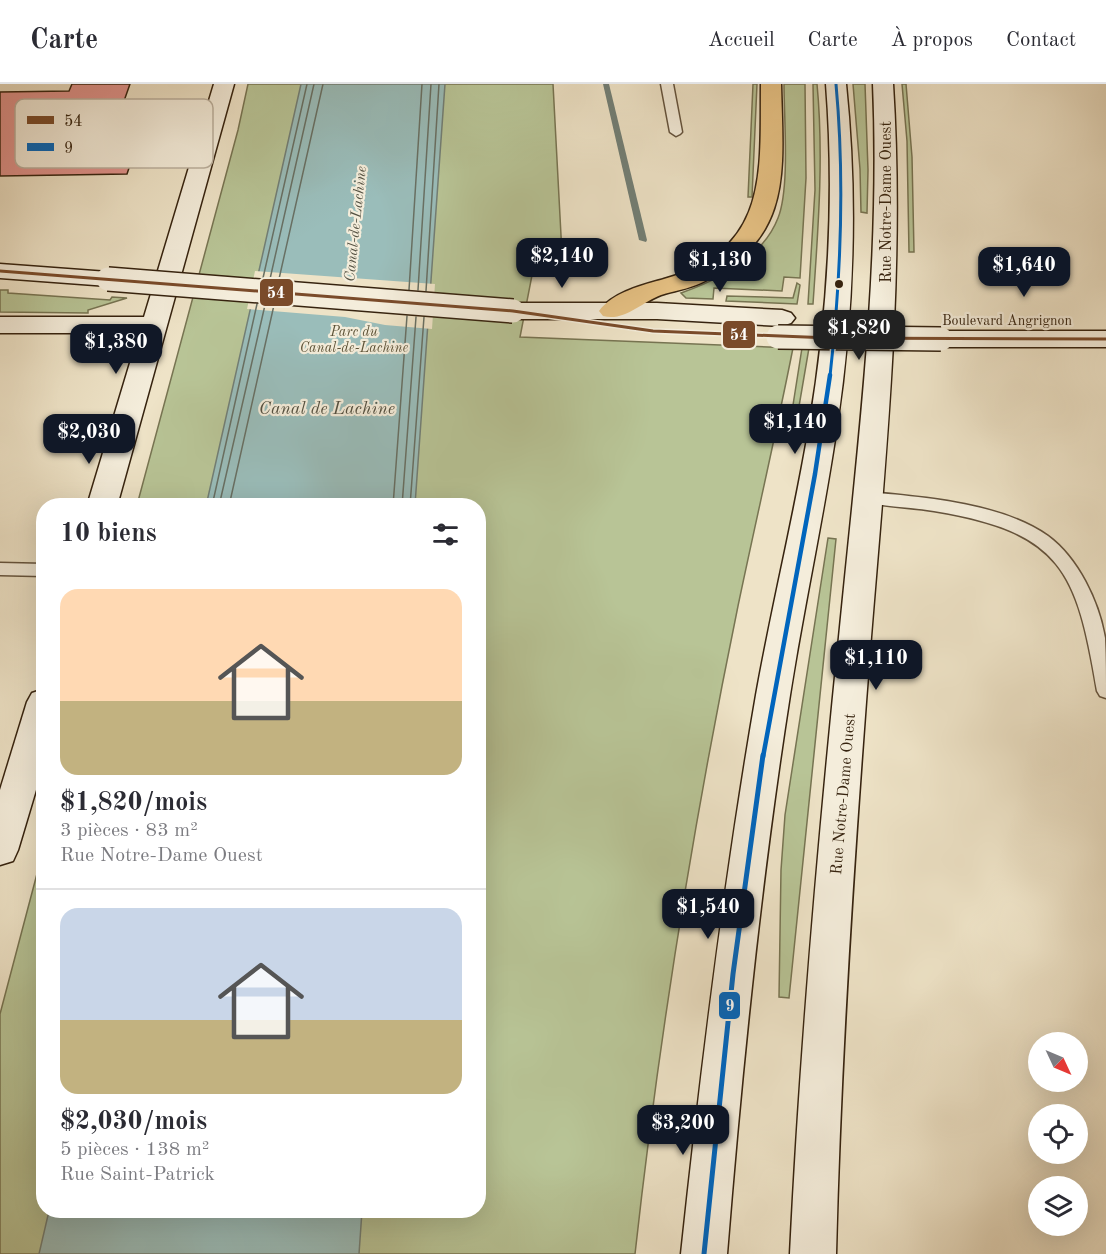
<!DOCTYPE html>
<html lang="fr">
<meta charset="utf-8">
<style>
body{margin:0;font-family:"Old Standard TT",serif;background:#f2f2f3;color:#2b2b33;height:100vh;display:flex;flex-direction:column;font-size:22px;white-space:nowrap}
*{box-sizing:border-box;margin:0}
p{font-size:20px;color:#7c7c81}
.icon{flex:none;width:33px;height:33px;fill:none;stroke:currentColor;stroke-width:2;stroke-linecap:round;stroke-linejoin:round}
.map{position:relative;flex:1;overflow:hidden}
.drawer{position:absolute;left:36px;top:414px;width:450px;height:720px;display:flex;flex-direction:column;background:#fff;border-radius:24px;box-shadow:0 6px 24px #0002}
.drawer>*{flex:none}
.needle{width:39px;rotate:134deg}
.fabs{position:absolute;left:1028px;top:948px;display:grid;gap:12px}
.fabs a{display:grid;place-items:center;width:60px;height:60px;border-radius:50%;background:#fff;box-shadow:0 6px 24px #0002;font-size:30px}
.price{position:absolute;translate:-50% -51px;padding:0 14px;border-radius:12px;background:#111827;color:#fff;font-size:20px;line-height:39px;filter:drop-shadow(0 2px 3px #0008)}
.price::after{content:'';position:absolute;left:50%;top:36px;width:18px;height:14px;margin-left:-9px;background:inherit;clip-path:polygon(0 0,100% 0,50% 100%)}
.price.on{background:#222;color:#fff}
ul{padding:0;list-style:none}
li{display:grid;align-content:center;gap:12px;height:318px;padding:0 24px}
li+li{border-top:2px solid #e1e1e2}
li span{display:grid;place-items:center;height:186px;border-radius:18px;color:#555}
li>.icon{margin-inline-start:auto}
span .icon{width:108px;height:108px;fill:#fffc;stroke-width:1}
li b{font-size:26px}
h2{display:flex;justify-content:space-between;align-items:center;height:72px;padding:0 24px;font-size:26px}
header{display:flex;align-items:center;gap:36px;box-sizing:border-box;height:84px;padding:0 30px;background:#fff;border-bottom:2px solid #e1e1e2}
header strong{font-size:28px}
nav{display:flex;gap:33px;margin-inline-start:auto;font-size:21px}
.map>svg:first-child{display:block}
.green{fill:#b8c496;stroke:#777452;stroke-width:1.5}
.water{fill:#9abdba;stroke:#727f76;stroke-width:1.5}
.pier{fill:#eee3c7}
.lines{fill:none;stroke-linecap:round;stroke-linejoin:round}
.shore{stroke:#687064;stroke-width:1.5}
.stream{fill:#727f76;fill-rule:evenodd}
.building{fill:#e1938d;stroke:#36230f;stroke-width:1.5}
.service-casing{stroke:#64533d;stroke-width:3}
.secondary-casing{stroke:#36230f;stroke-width:3}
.primary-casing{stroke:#36230f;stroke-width:3}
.service{fill:#f4eddb;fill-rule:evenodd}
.secondary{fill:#f4eddb;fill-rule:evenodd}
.primary{fill:#e7c284;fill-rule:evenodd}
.secondary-bridge-casing{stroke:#36230f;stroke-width:26;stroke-linecap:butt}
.secondary-bridge{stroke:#f4eddb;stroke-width:23}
.bus-1-casing{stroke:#f4eddb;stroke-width:6}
.bus-2-far2-casing{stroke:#f4eddb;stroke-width:6}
.bus-2-far1-casing{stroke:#f4eddb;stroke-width:9}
.bus-2-casing{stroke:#f4eddb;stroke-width:10}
.bus-1{stroke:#7a4b2a;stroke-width:3}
.bus-2-far2{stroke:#0065bd;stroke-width:3}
.bus-2-far1{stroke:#0065bd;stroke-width:4.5}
.bus-2{stroke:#0065bd;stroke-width:5}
.bus-dot{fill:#36230f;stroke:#f4eddb;stroke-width:2}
.labels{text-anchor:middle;stroke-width:4.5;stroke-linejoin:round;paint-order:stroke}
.far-street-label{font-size:14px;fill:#36230f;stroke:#f4eddb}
.far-park-label{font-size:14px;font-style:italic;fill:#5d5338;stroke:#f4eddb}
.far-water-label{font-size:15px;font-style:italic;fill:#545142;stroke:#f4eddb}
.street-label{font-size:16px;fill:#36230f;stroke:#f4eddb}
.water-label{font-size:18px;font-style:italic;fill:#545142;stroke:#f4eddb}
.key{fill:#f4eddb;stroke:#bbb09e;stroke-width:1.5}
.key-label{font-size:16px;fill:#36230f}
.line-badge{stroke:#f4eddb;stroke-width:2}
.badge-label{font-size:16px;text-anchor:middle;font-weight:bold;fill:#fff}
</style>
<header>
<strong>Carte</strong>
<nav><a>Accueil</a><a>Carte</a><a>À propos</a><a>Contact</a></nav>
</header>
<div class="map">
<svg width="1106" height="1170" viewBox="0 0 1106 1170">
<rect width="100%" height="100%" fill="#eee3c7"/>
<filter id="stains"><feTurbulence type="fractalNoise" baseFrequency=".00333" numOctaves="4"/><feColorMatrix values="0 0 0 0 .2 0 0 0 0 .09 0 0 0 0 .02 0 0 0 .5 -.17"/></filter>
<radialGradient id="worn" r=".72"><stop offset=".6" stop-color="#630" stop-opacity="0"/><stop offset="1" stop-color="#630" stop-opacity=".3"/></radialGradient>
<!-- green -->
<g class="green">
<path d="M248 0H553L563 189 533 186 520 253 793 264C776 350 756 436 738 522 694 736 659 953 635 1170H0V930L43 767 44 1126H478V422L137 421 238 46Z"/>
<polygon points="753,0 757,0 752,113 748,113"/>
<path d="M784 0H805L806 94 800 194 784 193 782 207 714 204 713 215 686 214 681 209C718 196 763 173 778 134 790 104 784 35 784 0Z"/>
<path d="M813 0H817C824 73 818 147 813 220H808L815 106Z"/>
<polygon points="853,0 865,0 868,86 867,129 861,128 860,85"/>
<polygon points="902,0 906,0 912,73 914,168 909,168 907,57"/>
<polygon points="797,199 800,201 797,220 726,217 727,212 793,214"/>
<polygon points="0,206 8,206 8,209 110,216 112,213 127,214 88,226 88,229 0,228"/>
<polygon points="802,264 809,264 797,334 790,340"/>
<polygon points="828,454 836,455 789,914 779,913 781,786 785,731"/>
</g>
<!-- water -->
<g class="water">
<polygon points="301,0 445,0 415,421 206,422"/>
<polygon points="49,1127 49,1126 362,1127 359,1170 39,1170"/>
</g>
<!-- pier -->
<polygon class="pier" points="255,187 435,200 432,245 385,241 345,233 247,225"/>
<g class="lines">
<!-- shore -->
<g class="shore">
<polyline points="263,194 307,0"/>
<polyline points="270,195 314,0"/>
<polyline points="279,195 323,0"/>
<polyline points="409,206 422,0"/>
<polyline points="418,206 431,0"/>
<polyline points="426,207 439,0"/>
<polyline points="212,422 257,220"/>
<polyline points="219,422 265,221"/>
<polyline points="229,422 274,221"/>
<polyline points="393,422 407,232"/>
<polyline points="402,422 416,233"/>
<polyline points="410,422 424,233"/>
</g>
<!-- stream -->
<polygon class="stream" points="603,0 609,0 647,156 646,158 639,156"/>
</g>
<!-- building -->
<polygon class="building" points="72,0 130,0 112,51 140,51 127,90 0,92 0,8 69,7"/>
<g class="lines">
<defs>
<g id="service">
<polygon points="661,0 673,0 682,48 680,50 676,52 670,48"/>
<path d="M867 408C922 413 1002 419 1048 452 1078 474 1099 518 1105 554 1106 573 1106 595 1106 614L1100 612 1097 607C1077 487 1062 448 934 427 910 423 885 423 861 417L859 413 861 409Z"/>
<polygon points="0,479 44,480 44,492 0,491"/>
</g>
<g id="secondary">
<polygon points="214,0 234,0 117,422 87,422 139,249 0,249 0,233 144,233"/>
<path d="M826 0H846C858 115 854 228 837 342 824 432 804 521 790 611 761 796 742 983 727 1170H681C701 983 724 796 756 611 772 521 794 433 809 343 828 229 835 115 826 0Z"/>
<path d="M873 0H893C905 185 886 368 871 553 855 758 841 964 836 1170H790C800 964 818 758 839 553 857 368 881 186 873 0Z"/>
<polygon points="0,180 108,188 117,190 120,195 117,200 108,202 0,194"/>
<polygon points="513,219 657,219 782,226 791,229 795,234 791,239 782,242 657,235 513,235 504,232 500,227 504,222"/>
<polygon points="941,247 1106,247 1106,263 941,263 932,260 928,255 932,250"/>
<polygon points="44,605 44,679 18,766 13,777 0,781 0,706 27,618 32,609"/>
</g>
<path id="primary" d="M761 0H781C783 88 794 155 701 199 688 205 674 207 661 211 642 218 624 238 603 232L599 227C613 208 643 201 664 195 770 166 760 89 761 0Z"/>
</defs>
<!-- service casing -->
<use href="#service" class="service-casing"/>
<!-- secondary casing -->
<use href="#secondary" class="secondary-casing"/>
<!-- primary casing -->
<use href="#primary" class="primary-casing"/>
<!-- service -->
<use href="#service" class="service"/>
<!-- secondary -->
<use href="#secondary" class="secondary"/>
<!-- primary -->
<use href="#primary" class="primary"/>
<defs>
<g id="secondary-bridge">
<polyline points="108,195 513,227"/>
<polyline points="778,253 941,255"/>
</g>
</defs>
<!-- secondary-bridge casing -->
<use href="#secondary-bridge" class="secondary-bridge-casing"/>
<!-- secondary-bridge -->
<use href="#secondary-bridge" class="secondary-bridge"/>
<defs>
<polyline id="bus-1" points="0,187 513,227 653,247 830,254 1106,255"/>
<path id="bus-2-far2" d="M830 292C841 194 845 98 836 0"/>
<polyline id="bus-2-far1" points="763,673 815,390 830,291"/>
<polyline id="bus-2" points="704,1170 733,890 763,671"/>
</defs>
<!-- bus-1 casing -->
<use href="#bus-1" class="bus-1-casing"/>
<!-- bus-2-far2 casing -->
<use href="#bus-2-far2" class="bus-2-far2-casing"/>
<!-- bus-2-far1 casing -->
<use href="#bus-2-far1" class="bus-2-far1-casing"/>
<!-- bus-2 casing -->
<use href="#bus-2" class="bus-2-casing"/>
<!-- bus-1 -->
<use href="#bus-1" class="bus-1"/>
<!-- bus-2-far2 -->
<use href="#bus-2-far2" class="bus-2-far2"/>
<!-- bus-2-far1 -->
<use href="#bus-2-far1" class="bus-2-far1"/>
<!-- bus-2 -->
<use href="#bus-2" class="bus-2"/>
</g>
<!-- markers -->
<circle class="bus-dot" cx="839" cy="200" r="5"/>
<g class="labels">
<!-- far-street labels -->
<g class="far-street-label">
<text x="1007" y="241">Boulevard Angrignon</text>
</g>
<!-- far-park labels -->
<g class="far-park-label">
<text x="354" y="252">Parc du<tspan x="354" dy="16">Canal-de-Lachine</tspan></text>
</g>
<!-- far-water labels -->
<g class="far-water-label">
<text transform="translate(355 140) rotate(-84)" y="5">Canal-de-Lachine</text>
</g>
<!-- street labels -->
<g class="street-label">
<text transform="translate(885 118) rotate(-90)" y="6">Rue Notre-Dame Ouest</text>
<text transform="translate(842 710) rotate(-85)" y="6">Rue Notre-Dame Ouest</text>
</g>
<!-- water labels -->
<g class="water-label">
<text x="327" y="330">Canal de Lachine</text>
</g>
</g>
<!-- legend -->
<rect x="15" y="15" width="198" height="69" rx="9" class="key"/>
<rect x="27" y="32" width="27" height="8" fill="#7a4b2a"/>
<rect x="27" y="59" width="27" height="8" fill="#0065bd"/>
<g class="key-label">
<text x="64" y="42">54</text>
<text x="64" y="69">9</text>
</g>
<g class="line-badge">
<rect x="259" y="194" width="35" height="29" rx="6" fill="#7a4b2a"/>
<rect x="722" y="236" width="34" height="29" rx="6" fill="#7a4b2a"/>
<rect x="718" y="907" width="23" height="29" rx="6" fill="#0065bd"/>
</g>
<g class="badge-label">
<text x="276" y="214">54</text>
<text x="739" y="256">54</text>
<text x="730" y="927">9</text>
</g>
<rect width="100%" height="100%" filter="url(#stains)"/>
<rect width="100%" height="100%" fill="url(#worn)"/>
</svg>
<div class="fabs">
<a><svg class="needle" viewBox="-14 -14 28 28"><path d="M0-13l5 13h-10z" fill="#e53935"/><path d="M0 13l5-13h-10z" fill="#7c7c81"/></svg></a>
<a><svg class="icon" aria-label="locate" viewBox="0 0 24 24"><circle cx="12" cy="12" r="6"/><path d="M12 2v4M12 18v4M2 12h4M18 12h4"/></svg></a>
<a><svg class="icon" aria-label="layers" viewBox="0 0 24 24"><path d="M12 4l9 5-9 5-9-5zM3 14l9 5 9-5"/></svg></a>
</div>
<b class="price" style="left:562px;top:205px">$2,140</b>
<b class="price" style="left:720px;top:209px">$1,130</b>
<b class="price" style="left:1024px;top:214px">$1,640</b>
<b class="price on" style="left:859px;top:277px">$1,820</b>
<b class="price" style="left:116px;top:291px">$1,380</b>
<b class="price" style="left:795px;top:371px">$1,140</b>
<b class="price" style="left:89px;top:381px">$2,030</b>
<b class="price" style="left:876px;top:607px">$1,110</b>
<b class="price" style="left:708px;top:856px">$1,540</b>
<b class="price" style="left:683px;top:1072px">$3,200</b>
<section class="drawer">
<h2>10 biens<svg class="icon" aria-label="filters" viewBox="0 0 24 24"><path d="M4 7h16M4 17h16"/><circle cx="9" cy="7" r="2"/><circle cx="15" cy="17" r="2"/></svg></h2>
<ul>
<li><span style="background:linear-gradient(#ffd9b3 60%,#c2b280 0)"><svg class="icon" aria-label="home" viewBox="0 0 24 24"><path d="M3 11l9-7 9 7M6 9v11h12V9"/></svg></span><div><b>$1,820/mois</b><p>3 pièces · 83 m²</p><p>Rue Notre-Dame Ouest</p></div></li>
<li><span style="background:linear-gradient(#c9d6e8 60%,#c2b280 0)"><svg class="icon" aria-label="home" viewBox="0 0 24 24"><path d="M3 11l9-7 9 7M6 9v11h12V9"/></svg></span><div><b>$2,030/mois</b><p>5 pièces · 138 m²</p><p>Rue Saint-Patrick</p></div></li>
</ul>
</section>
</div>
